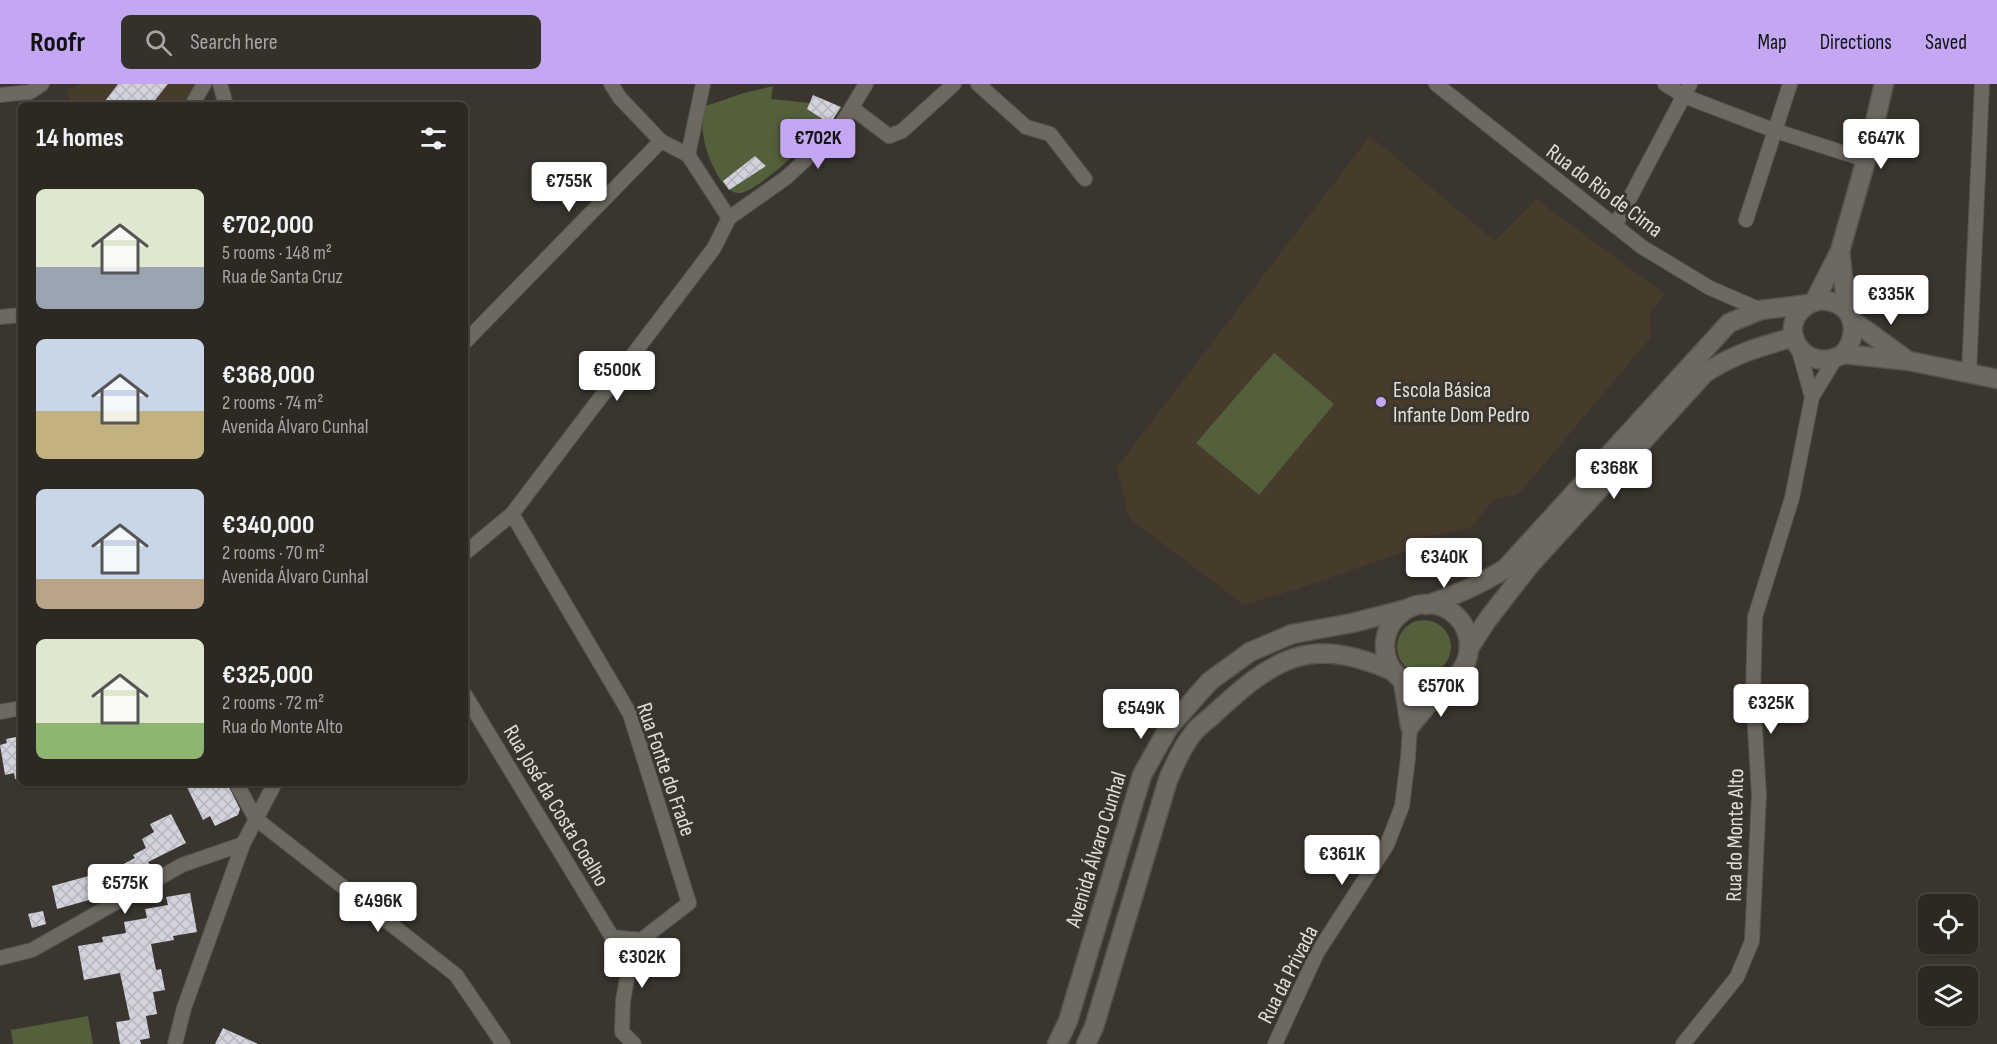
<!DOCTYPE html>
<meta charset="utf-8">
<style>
body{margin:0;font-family:"Sofia Sans Condensed",sans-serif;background:#34302a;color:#f1f3f6;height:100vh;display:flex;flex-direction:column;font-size:22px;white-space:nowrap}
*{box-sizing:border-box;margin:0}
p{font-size:20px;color:#a6a6a5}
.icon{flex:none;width:33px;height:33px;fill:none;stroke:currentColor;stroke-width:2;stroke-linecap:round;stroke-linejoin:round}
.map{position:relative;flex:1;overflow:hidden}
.sheet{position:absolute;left:18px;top:18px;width:450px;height:684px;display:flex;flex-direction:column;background:#2c2822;border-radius:9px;box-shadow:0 2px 4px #0004,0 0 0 2px #484440}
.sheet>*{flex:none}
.tools{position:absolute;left:1918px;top:810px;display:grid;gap:12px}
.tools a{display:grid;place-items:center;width:60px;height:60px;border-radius:9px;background:#2c2822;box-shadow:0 2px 4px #0004,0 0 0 2px #484440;font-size:30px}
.price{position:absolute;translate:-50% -51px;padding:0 14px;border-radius:6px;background:#fff;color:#222;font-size:20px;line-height:39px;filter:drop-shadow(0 2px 3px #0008)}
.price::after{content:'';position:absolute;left:50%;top:36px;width:18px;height:14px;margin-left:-9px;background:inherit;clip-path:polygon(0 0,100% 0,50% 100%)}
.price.current{background:#c3a7f2;color:#111}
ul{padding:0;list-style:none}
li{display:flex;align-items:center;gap:18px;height:150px;padding:0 18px}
li span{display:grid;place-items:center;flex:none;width:168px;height:120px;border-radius:9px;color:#555}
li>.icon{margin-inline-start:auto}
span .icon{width:72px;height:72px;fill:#fffc;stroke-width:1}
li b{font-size:26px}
h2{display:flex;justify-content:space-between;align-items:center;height:72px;padding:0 18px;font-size:26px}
header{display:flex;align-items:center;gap:36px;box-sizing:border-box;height:84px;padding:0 30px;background:#c3a7f2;color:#111}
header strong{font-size:28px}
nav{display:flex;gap:33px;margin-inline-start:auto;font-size:21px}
.search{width:420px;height:54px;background:#34302a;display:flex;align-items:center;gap:15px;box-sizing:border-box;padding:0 21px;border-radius:9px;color:#a6a6a5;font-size:22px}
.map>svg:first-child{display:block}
.education{fill:#473b2c}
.grass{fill:#53603b}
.building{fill:url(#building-cross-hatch)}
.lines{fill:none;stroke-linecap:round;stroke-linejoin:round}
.street-casing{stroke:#57534d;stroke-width:16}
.secondary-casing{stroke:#57534d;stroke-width:21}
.street{stroke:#6d6860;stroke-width:14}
.secondary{stroke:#6d6860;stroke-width:18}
.poi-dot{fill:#c3a7f2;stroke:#3a352e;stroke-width:2}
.labels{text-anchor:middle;stroke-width:6;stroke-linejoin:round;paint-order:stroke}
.street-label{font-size:22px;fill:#e1deda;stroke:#3a352e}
.poi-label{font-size:22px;fill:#e1deda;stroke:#3a352e;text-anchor:start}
</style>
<header>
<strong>Roofr</strong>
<div class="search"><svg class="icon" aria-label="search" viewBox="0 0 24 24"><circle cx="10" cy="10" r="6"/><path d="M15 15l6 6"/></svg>Search here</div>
<nav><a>Map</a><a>Directions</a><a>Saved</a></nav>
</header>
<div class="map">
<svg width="1997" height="960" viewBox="0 0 1997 960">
<defs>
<pattern id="building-cross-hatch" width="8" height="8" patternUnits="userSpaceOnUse" patternTransform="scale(1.5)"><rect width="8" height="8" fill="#d2d2dc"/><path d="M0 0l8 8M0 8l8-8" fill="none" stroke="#b6b5bd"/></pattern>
</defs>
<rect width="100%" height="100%" fill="#3a352e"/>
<!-- education -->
<g class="education">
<polygon points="82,0 197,0 184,21 71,21 67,6"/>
<polygon points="1370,52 1495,157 1536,115 1665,210 1649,230 1651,253 1518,411 1494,415 1471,444 1422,454 1416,464 1297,505 1244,521 1129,434 1117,383"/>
</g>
<!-- grass -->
<g class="grass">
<path d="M773 2 771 15 810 19 807 25 826 38 802 60 804 63C790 74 756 107 740 109 723 111 708 74 705 60 702 47 702 35 703 23L744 9Z"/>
<polygon points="1274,269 1334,320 1259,411 1196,359"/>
<circle cx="1424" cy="563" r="27"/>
<polygon points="88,932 93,960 13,960 11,946"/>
</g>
<!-- building -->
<g class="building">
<polygon points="118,0 168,0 151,21 102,21"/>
<polygon points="813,11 841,23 830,40 807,25"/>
<polygon points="755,72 766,82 729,106 723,97"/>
<polygon points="21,652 21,694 15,695 14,689 5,691 0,661 7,659 6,655"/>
<polygon points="185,699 227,699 240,725 238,731 215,742 210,732 203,736"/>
<polygon points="171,730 186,759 148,778 153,786 114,809 57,825 52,802 114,785 135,774 133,771 146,764 142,755 154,748 150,740"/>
<polygon points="190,809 197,848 173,852 174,856 151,860 156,886 161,885 165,906 153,908 157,930 146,932 150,954 140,956 141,960 120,960 116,938 130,936 120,889 84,896 78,862 103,858 102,853 126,849 124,838 147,834 145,825 168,821 166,813"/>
<polygon points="43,827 46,840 32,844 28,830"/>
<polygon points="223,944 258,960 215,960"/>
</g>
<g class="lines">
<defs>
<g id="street">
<polyline points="220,0 226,21"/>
<polyline points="611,0 620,14 661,57"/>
<polyline points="703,0 688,71 729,134"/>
<polyline points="978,0 1026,43 1050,50 1085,95"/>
<polyline points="1436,0 1642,163 1710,204 1761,226"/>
<polyline points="1665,0 1684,12 1773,46 1866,76"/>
<polyline points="0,11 30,8 42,0"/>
<polyline points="192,21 204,0"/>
<polyline points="852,24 889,52 902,47 954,0"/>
<polyline points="1746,136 1790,0"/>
<polyline points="1615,142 1690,0"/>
<polyline points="0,233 21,231"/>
<polyline points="465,258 661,57 688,71"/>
<polyline points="1798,263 1812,313"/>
<polyline points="1969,289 1982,0"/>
<polyline points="465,469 512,430 714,164 729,134 787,93 840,43 866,0"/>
<polyline points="465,611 612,853 641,856 689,819 630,630 512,430"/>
<polyline points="0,628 21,624"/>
<polyline points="236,699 256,735 456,891 503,960"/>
<polyline points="0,874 32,866 182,781 243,760"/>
<polyline points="175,960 184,924 243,760 275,699"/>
<polyline points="634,960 622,948 623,917 634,855"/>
<polyline points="1275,960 1317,869 1387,761 1402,722 1408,674 1410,642"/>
<polyline points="1683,960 1737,893 1752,857 1759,711 1753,611 1755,533 1792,414 1812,313 1835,275"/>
</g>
<g id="secondary">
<polyline points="1840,167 1847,227"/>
<polyline points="1814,218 1840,167 1866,76 1884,0"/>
<polyline points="1852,236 1907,276"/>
<path d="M1843 270C1858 253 1857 225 1832 218 1823 215 1813 217 1806 222 1774 245 1806 292 1843 270L1909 277 1997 295"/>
<circle cx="1427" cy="562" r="42"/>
<path d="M1426 521C1455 512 1479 501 1505 485L1729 239 1761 226 1809 220"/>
<path d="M1469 564 1488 535 1530 481 1705 289C1736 269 1759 263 1794 253"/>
<polyline points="1403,597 1410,642"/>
<polyline points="1410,642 1443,602"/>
<polyline points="1057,960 1068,937 1142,691 1169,643 1210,597 1250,568 1292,550 1352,539 1407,525"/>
<path d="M1086 960 1094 943 1168 696C1175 679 1183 661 1195 647 1201 640 1209 635 1215 629 1239 607 1264 584 1294 574 1328 563 1362 574 1393 587"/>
</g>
</defs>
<!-- street casing -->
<use href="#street" class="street-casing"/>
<!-- secondary casing -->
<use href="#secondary" class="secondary-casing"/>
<!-- street -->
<use href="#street" class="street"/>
<!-- secondary -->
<use href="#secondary" class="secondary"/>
</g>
<!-- markers -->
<circle class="poi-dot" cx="1381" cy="318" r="6"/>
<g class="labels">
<!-- street labels -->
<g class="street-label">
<text transform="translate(1605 106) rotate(37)" y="8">Rua do Rio de Cima</text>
<text transform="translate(667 685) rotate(71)" y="8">Rua Fonte do Frade</text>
<text transform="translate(557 721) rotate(59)" y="8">Rua José da Costa Coelho</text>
<text transform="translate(1734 751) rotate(-89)" y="8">Rua do Monte Alto</text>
<text transform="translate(1095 765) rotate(-73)" y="8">Avenida Álvaro Cunhal</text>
<text transform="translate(1287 890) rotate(-63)" y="8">Rua da Privada</text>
</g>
<!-- poi labels -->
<g class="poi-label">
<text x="1393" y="313">Escola Básica<tspan x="1393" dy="25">Infante Dom Pedro</tspan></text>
</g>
</g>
</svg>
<div class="tools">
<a><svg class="icon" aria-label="locate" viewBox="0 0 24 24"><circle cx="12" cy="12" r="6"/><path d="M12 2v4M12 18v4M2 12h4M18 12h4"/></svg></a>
<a><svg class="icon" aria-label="layers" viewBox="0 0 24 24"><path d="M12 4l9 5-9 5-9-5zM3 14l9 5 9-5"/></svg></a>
</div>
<b class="price current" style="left:818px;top:86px">€702K</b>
<b class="price" style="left:1881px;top:86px">€647K</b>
<b class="price" style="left:569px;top:129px">€755K</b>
<b class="price" style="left:1891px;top:242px">€335K</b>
<b class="price" style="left:617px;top:318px">€500K</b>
<b class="price" style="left:1614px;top:416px">€368K</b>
<b class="price" style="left:1444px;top:505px">€340K</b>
<b class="price" style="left:1441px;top:634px">€570K</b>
<b class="price" style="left:1771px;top:651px">€325K</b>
<b class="price" style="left:1141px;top:656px">€549K</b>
<b class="price" style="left:1342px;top:802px">€361K</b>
<b class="price" style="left:125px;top:831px">€575K</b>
<b class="price" style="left:378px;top:849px">€496K</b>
<b class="price" style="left:642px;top:905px">€302K</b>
<section class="sheet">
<h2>14 homes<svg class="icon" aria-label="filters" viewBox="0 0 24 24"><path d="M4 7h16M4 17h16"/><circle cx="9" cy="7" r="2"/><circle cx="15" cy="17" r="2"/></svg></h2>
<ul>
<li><span style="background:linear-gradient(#dfe7d0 65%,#9aa5b1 0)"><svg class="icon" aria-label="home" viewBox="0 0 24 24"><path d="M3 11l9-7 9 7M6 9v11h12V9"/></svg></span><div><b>€702,000</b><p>5 rooms · 148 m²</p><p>Rua de Santa Cruz</p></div></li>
<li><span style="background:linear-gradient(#c9d6e8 60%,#c2b280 0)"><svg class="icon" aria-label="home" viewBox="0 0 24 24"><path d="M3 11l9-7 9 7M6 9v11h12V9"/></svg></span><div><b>€368,000</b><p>2 rooms · 74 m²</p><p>Avenida Álvaro Cunhal</p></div></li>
<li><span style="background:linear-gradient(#c9d6e8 75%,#b9a48a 0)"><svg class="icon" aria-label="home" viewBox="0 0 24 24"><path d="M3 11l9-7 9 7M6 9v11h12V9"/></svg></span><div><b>€340,000</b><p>2 rooms · 70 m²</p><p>Avenida Álvaro Cunhal</p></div></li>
<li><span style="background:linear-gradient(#dfe7d0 70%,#8fb573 0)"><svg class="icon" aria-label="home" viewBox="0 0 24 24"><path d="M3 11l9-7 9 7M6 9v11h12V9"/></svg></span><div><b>€325,000</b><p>2 rooms · 72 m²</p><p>Rua do Monte Alto</p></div></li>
</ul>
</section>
</div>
